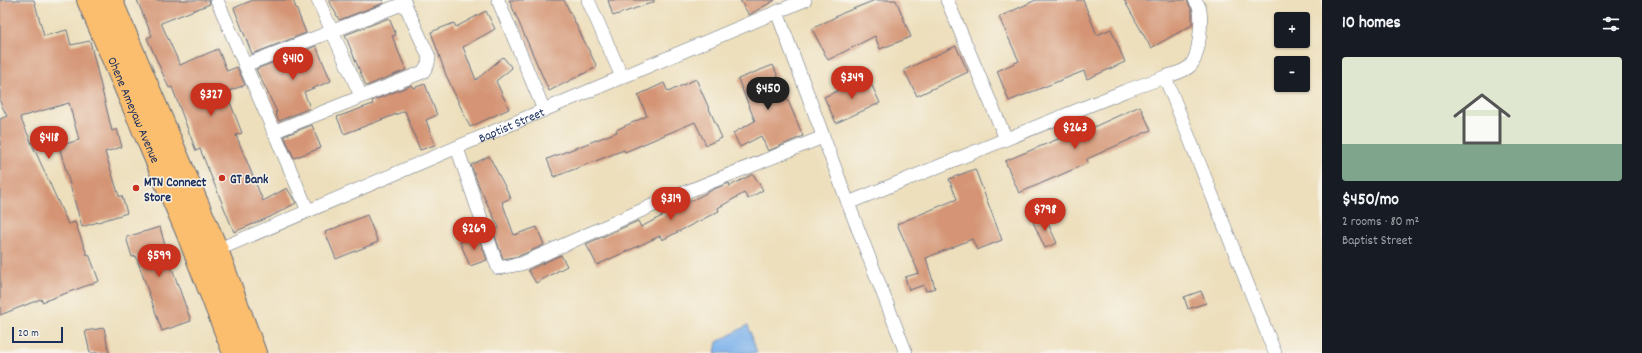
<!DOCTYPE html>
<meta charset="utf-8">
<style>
body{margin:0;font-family:Dekko,sans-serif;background:#242831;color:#f1f3f6;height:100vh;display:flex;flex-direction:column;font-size:15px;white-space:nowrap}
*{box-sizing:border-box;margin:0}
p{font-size:13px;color:#9ea1a6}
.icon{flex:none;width:22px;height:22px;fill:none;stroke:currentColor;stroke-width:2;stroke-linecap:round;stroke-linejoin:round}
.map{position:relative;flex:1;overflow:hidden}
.side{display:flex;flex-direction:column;background:#171b24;width:320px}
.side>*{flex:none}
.buttons{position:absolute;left:1274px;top:12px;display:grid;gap:8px}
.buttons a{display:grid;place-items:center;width:36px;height:36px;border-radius:4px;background:#171b24;box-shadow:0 1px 3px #0004;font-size:20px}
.scale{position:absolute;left:12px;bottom:10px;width:51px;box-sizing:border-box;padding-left:4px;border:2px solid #1b2f5e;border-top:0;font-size:11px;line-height:14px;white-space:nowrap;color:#1b2f5e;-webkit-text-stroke:3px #f7f3e8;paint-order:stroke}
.price{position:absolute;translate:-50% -34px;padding:0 9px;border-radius:14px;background:#c8321e;color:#fff;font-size:13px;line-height:26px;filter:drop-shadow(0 1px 2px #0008)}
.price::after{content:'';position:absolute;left:50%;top:24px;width:12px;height:9px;margin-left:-6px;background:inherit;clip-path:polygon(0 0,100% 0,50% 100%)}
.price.current{background:#222;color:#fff}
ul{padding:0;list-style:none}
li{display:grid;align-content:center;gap:8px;height:212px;padding:0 20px}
li span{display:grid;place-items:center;height:124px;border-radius:4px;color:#555}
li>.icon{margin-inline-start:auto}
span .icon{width:72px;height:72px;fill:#fffc;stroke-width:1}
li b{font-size:17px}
h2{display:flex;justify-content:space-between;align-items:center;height:48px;padding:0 20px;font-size:17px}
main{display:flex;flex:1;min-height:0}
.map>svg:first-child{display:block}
.water{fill:#7fb3ec;stroke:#4d71a5}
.building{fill:#d49475}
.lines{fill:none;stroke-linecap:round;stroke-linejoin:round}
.minor-casing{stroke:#646d7f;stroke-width:14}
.trunk-casing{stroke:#646d7f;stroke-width:24}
.minor{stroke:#fff;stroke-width:13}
.trunk{stroke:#fbbe6e;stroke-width:22}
.poi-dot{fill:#c8321e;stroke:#f7f3e8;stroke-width:1.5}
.labels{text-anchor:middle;stroke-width:3;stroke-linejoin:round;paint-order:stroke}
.street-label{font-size:13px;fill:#1b2f5e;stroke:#f7f3e8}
.poi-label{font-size:13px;font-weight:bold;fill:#1b2f5e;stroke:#f7f3e8;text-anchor:start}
</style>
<main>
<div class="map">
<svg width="1322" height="353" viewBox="0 0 1322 353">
<rect width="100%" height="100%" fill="#f7f3e8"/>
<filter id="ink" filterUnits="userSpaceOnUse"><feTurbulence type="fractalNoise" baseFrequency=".025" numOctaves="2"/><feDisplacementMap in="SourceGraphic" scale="8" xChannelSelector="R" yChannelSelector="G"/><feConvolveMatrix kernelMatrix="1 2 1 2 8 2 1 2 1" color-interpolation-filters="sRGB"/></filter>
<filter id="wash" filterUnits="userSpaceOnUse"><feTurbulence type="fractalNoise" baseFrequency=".012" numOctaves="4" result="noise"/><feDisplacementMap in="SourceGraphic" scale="16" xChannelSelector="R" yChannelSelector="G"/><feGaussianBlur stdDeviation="0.9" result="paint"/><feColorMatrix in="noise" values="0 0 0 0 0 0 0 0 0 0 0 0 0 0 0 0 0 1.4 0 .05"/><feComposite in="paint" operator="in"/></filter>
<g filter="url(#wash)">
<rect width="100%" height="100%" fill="#eddfbc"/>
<!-- water -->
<polygon class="water" points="748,325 757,353 715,353 717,342"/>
<g id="blocks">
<!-- building -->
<g class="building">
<polygon points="0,0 34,0 44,36 67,30 71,45 90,41 112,131 117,129 122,147 105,152 119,196 122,196 127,213 82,227 59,146 79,140 69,103 20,117 68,224 75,222 87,255 89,254 99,281 42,302 41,299 0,315 0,119 7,116 0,102"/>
<polygon points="137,0 209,0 210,4 161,23 180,65 218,49 227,71 237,67 245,85 226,92 242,133 236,135 263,201 287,188 296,203 270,217 234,232 200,149 196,151 172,87 169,88 147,38 152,36"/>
<polygon points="253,0 293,0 306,33 252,54 234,8"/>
<polygon points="329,0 382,0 384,3 339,20"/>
<polygon points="509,0 564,0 597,67 549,91"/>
<polygon points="608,0 654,0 654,2 613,16"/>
<polygon points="740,0 775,0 749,15"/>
<polygon points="875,0 896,0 911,37 880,49 875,36 828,60 812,29 843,13"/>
<polygon points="1036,0 1083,0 1097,35 1111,29 1125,62 1087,79 1084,71 1009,101 997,71 1019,61 999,17"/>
<polygon points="1124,0 1187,0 1192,11 1192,25 1151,48"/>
<polygon points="486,11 495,29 463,47 476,80 503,57 512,68 496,81 509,109 470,127 446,75 431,32 454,23 456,27"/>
<polygon points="389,18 396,35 392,36 406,70 366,86 345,35"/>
<polygon points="316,46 331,81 304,92 310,108 279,121 275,112 277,112 256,69"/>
<polygon points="956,46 968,72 917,96 904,70"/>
<polygon points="773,65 803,136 768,151 761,136 740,147 733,133 755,121 738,79"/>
<polygon points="868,77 880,103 836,123 824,97"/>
<polygon points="696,79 722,138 706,145 695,122 625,152 624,150 554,177 547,159 617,132 616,130 647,116 638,95 664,83 668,92"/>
<polygon points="425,84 437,115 426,120 435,145 420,150 405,111 344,134 337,117 373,104 372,101 412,85 413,88"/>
<polygon points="1140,106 1151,130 1087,159 1088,163 1019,193 1005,161 1075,132 1076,135"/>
<polygon points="312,125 321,148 294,158 284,136"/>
<polygon points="489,156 511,198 502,202 514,235 537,227 544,245 519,256 503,259 493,230 499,228 480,189 471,165"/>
<polygon points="975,169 1002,240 977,250 972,239 926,258 935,288 926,291 924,285 909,290 905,277 919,273 897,224 957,199 949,179"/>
<polygon points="753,174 763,190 748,199 744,193 718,208 719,211 662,240 660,236 597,265 586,244 638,221 641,227 714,189 729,183 730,186"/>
<polygon points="367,215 378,242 336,259 325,232"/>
<polygon points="1045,217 1057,243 1045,248 1033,222"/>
<polygon points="160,227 169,260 191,321 162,331 136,256 132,257 126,237"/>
<polygon points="478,235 487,260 470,266 460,242"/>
<polygon points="561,255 567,266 536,283 528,270"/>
<polygon points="1201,291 1206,303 1188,309 1184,297"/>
<polygon points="104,328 109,353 90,353 85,331"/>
</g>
</g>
</g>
<g filter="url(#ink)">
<use href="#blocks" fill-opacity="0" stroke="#646d7f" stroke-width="1"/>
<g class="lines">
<defs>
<g id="minor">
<polyline points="217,0 308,211"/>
<polyline points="318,0 361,96"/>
<polyline points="498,0 544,110"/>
<polyline points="588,0 622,77"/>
<polyline points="947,0 1006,139"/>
<polyline points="777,12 848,203 906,353"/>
<polyline points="245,65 405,3"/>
<path d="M1165 77C1173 74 1184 72 1190 66 1199 58 1202 23 1200 11 1200 7 1197 3 1195 0"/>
<polyline points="273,132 423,72 428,64 429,57 403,0"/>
<polyline points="457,148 498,268 521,264 656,204 823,137"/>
<polyline points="848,203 1125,91 1165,77 1275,353"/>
<path id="s1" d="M217 250 544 110 805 0"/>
</g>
<g id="trunk">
<path id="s2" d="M88 0 187 232 234 353"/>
<polyline points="111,0 217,250 255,353"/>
</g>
</defs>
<!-- minor casing -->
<use href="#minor" class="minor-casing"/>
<!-- trunk casing -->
<use href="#trunk" class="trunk-casing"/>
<!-- minor -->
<use href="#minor" class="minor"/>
<!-- trunk -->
<use href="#trunk" class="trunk"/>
</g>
</g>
<!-- markers -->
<g class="poi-dot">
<circle cx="222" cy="178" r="4"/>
<circle cx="136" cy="188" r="4"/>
</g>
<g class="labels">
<!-- street labels -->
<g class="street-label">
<text dy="5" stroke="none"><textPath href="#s2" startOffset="119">Ohene Ameyaw Avenue</textPath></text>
<text dy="5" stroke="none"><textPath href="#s1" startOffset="320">Baptist Street</textPath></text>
</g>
<!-- poi labels -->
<g class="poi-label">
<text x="230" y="183">GT Bank</text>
<text x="144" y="186">MTN Connect<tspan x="144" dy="15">Store</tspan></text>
</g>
</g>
</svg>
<div class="buttons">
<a>+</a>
<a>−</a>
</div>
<div class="scale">20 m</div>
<b class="price" style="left:293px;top:81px">$410</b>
<b class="price" style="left:852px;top:100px">$349</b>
<b class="price current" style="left:768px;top:111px">$450</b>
<b class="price" style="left:211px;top:117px">$327</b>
<b class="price" style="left:1075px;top:150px">$263</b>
<b class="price" style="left:49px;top:160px">$418</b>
<b class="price" style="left:671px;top:221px">$319</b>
<b class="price" style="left:1045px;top:232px">$798</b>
<b class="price" style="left:474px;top:251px">$269</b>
<b class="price" style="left:159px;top:278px">$599</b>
</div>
<section class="side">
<h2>10 homes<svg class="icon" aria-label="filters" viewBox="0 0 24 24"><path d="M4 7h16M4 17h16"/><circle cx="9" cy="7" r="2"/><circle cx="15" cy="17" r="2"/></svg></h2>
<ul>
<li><span style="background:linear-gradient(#dfe7d0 70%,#7fa58c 0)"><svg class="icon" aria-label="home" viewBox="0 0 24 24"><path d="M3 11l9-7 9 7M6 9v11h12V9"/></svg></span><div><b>$450/mo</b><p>2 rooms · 80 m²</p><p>Baptist Street</p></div></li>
</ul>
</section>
</main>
